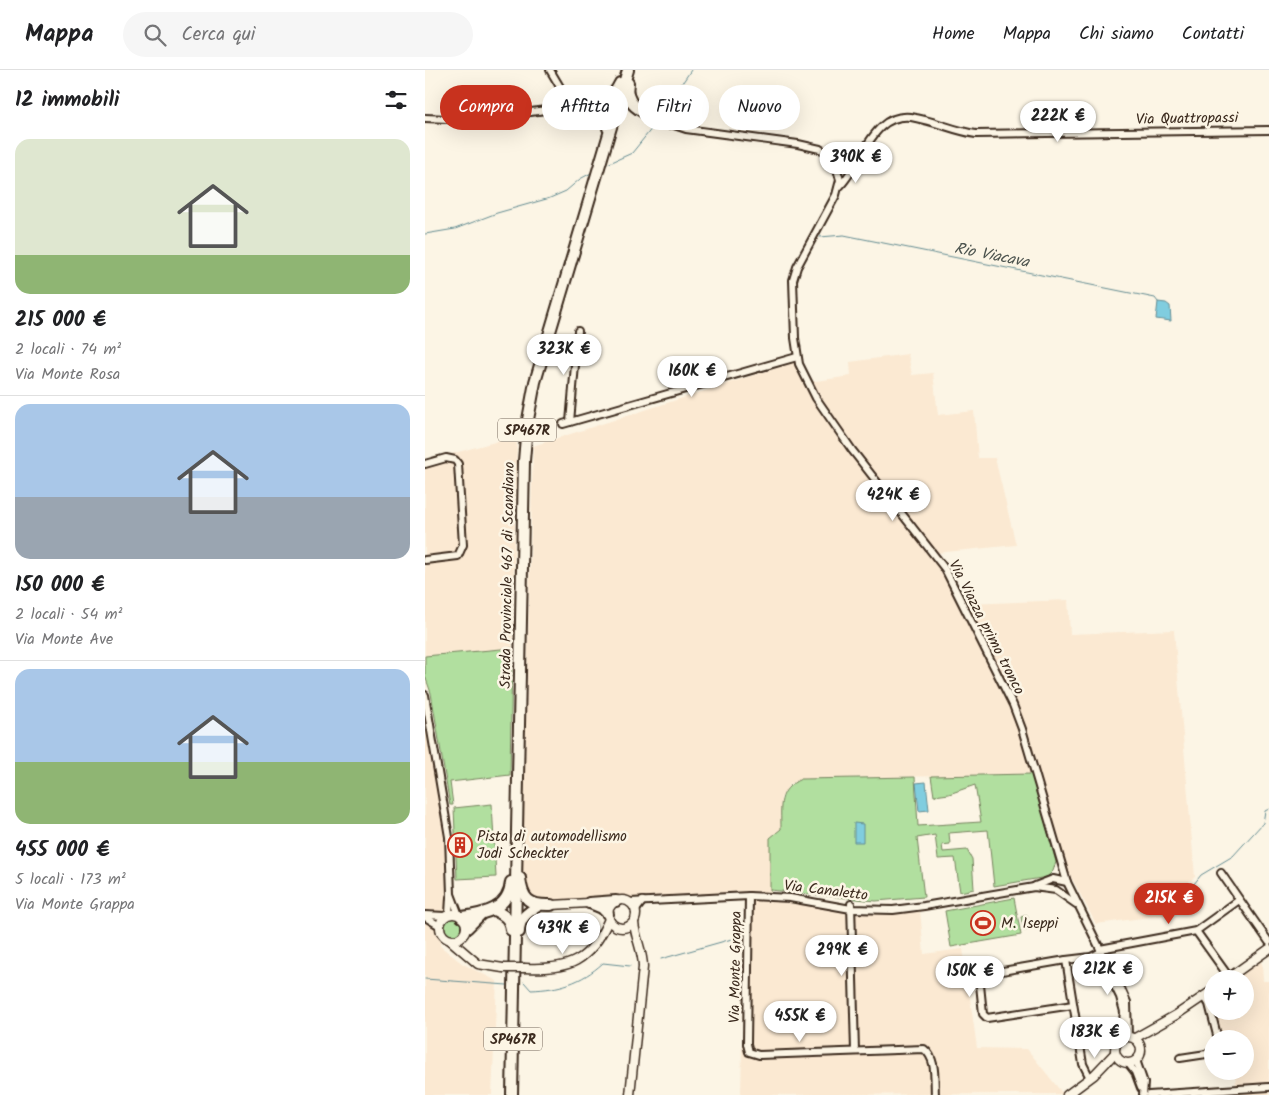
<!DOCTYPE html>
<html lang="it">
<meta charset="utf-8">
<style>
body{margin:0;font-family:Kalam,sans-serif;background:#f6f6f6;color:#202124;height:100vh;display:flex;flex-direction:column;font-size:19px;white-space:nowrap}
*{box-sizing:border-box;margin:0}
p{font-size:16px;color:#757577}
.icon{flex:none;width:28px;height:28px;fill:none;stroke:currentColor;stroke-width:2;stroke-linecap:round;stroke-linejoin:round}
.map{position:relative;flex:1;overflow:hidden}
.drawer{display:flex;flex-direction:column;background:#fff;width:425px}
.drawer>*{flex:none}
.banner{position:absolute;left:15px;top:15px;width:475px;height:45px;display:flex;gap:10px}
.controls{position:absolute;left:779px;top:900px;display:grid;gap:10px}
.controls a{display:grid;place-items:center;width:50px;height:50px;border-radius:50%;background:#fff;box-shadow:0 5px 20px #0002;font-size:25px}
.price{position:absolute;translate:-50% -42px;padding:0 11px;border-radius:18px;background:#fff;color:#222;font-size:16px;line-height:32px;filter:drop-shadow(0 1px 2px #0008)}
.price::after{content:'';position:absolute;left:50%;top:30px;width:15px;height:11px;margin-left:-8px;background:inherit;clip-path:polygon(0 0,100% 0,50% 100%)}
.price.selected{background:#c8321e;color:#fff}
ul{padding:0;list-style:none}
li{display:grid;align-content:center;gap:10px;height:265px;padding:0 15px}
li+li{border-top:1px solid #e0e0e0}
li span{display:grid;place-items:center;height:155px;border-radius:15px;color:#555}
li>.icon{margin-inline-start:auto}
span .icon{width:90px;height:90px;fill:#fffc;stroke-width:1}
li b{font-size:21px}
h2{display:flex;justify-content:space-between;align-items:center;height:60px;padding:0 15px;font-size:21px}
.tag{padding:0 18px;border-radius:22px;background:#fff;box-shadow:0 5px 20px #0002;font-size:18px;line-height:45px}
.tag.selected{background:#c8321e;color:#fff}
header{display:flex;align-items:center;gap:30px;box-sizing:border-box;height:70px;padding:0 25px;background:#fff;border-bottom:1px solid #e0e0e0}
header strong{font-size:24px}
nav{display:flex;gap:28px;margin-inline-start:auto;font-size:18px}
.search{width:350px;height:45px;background:#f6f6f6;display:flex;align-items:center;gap:12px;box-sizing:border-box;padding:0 18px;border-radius:28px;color:#757577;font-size:19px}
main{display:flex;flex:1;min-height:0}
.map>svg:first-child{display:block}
.built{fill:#fbe9d2}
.green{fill:#b1df9f;stroke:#76845e}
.water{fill:#80cddf;stroke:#648c92}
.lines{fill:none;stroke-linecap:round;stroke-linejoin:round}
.stream{stroke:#648c92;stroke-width:1}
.minor-casing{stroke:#3b2a1e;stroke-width:10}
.major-casing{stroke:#3b2a1e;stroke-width:11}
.highway-casing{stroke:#3b2a1e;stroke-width:14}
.minor{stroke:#fcf5e5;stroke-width:6}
.major{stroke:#fcf5e5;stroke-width:8}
.highway{stroke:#fcf5e5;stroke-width:10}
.major-bridge-casing{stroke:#3b2a1e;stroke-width:11;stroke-linecap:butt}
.major-bridge{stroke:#fcf5e5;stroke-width:8}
.labels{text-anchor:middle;stroke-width:5;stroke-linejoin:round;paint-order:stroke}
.shield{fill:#fcf5e5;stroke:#75675a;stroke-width:1}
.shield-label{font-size:14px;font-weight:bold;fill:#3b2a1e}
.street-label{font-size:15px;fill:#3b2a1e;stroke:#fcf5e5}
.poi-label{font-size:15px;fill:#3b2a1e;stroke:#fcf5e5;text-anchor:start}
.water-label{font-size:16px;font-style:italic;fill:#4c534e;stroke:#fcf5e5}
</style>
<header>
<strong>Mappa</strong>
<div class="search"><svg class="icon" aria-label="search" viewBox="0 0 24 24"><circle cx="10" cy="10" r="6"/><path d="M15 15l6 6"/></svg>Cerca qui</div>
<nav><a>Home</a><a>Mappa</a><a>Chi siamo</a><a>Contatti</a></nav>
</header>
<main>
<section class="drawer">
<h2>12 immobili<svg class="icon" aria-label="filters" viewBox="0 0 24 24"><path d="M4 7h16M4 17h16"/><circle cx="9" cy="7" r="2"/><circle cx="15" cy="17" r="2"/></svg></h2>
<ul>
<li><span style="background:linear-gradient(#dfe7d0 75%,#8fb573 0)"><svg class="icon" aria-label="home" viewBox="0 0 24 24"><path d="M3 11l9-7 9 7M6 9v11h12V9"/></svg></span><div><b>215 000 €</b><p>2 locali · 74 m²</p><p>Via Monte Rosa</p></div></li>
<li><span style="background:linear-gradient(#a9c7e8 60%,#9aa5b1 0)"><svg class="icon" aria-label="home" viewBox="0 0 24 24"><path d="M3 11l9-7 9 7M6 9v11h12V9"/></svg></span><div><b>150 000 €</b><p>2 locali · 54 m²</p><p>Via Monte Ave</p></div></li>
<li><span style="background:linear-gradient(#a9c7e8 60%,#8fb573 0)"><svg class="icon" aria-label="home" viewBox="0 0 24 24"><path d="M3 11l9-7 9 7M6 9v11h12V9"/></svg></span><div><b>455 000 €</b><p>5 locali · 173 m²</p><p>Via Monte Grappa</p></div></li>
</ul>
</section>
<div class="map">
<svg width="844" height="1025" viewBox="0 0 844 1025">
<rect width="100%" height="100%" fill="#fcf5e5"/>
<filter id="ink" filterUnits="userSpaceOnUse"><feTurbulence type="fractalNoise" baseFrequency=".02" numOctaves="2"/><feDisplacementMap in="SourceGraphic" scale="10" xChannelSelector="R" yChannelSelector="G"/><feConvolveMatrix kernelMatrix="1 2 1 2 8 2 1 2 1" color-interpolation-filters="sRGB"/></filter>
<g filter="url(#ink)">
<!-- built -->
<g class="built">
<polygon points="483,284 487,305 508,303 513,345 549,341 553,388 570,388 591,475 511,483 543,534 643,530 645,564 749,560 770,807 739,831 740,845 671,854 644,803 613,704 376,709 365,714 356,728 356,759 345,768 346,822 117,832 104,827 97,811 108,376 376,290 384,312 426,306 425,292"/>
<polygon points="92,366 87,578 0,586 0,391"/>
<polygon points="0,638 21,767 22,840 15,876 38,894 72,911 67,1025 0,1025"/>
<polygon points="320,830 495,840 499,884 538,879 552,978 602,979 638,1024 316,1025"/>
<polygon points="832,889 837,893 838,911 844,911 844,1025 785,1025 785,1019 811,1018 810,1001 820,1001 820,969 794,969 777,927 787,920 788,941 820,941 820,909 804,909"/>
</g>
<!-- green -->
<g class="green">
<polygon points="87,578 85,705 25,712 28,735 25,735 6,623 0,606 0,586"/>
<path d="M607 704 631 792 628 801 622 807 569 816 563 760 524 763 525 774 517 775 518 782 542 780 547 789 549 819 535 822 530 788 513 789 510 765 492 768 499 827 451 831 345 820V768L356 759C356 736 352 720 376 709L490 707 493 756 556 752 550 715 524 724 509 726 506 706Z"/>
<polygon points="67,734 71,807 32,809 29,738"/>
<polygon points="589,828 596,865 526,877 520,841"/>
<polygon points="602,845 606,859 599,861 596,847"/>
<circle cx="29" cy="857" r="10"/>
</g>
<!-- water -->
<g class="water">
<polygon points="733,232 741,233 745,236 746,251 731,249"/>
<polygon points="501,712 504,740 494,741 491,713"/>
<polygon points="429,753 438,754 438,772 429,772"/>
</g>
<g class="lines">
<!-- stream -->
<g class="stream">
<polyline points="236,45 266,0"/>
<polyline points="178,96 207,83 232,52"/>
<polyline points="0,164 30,159 72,143 125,128 141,121 155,109 168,102"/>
<polyline points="395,167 419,165 730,228 733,232"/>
<polyline points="622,815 635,813"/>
<polyline points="745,820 762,823 776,805 808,786 838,753 840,741 844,739"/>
<polyline points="236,889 321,865"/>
<polyline points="0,909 82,915"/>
<path d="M99 912 106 920C134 919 156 913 178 893L205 896"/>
</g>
<defs>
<g id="minor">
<polyline points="0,48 45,50 144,37 141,27 125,0"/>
<polyline points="243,53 261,59 373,74 395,79 404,84 410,92 415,110 411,125 372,197 368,210 370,268 374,294 391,328 427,380 520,499 588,635 597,659 642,812 675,879 678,893 695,927 699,942 696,968"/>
<polyline points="404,84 427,91 434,90"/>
<path d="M414 117C438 94 447 38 491 48 512 52 530 61 551 64L844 60"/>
<polyline points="145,352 153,261"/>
<polyline points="138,354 372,287"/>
<polyline points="0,394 21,388 30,390 33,394 38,475 33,486 0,490"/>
<polyline points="0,625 24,767 26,824 34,845"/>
<polyline points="796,803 844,872"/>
<polyline points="610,816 628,809 642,812"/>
<path d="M324 826 322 974 324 982 334 985 499 979C512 989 509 1009 510 1025"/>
<polyline points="205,832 324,826 365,828 426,839 468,840 499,836 609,817 631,820 651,834"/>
<polyline points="426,834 430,981"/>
<polyline points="24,844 25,827"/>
<polyline points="0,845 20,846"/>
<polyline points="211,845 211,840 218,831"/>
<polyline points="0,847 15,856"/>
<polyline points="771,861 804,907"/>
<polyline points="675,879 771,861 814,830"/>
<polyline points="679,889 684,892 702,932 703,966"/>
<polyline points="641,890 554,905 558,944 562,948 648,935"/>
<polyline points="779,926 784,934 793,969"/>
<polyline points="755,988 788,983"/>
<polyline points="711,990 719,1013 718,1025"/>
<polyline points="703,993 710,1002 716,1018"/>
<polyline points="665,1008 658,994 641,890 666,887 676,882"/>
<polyline points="724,1025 844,1017"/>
</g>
<g id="major">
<circle cx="197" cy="844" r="14"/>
<polyline points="126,835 164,833"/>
<circle cx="28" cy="857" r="13"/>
<polyline points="25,870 53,894 78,898"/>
<path d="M100 898C144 900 165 892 184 849"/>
<polyline points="802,909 844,879"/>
<circle cx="703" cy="980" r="13"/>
<polyline points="710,968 751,945 788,920"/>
<path d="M205 1025 218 897C218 881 210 868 209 852"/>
<polyline points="642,1025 669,1005 690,983"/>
</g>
<g id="highway">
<path d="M203 13C198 39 224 44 243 53"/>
<path d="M144 37C163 36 187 33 195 13"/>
<polyline points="162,37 178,41 183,51 183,58"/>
<path d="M95 808C97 829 104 836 126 835"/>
<polyline points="164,833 191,831"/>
<polyline points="165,833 177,838 183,844"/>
<path d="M69 840C79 845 85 848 86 860"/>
<path d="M37 847C60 844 84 839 86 812"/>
<polyline points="42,858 55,845"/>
<path d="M94 862C94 848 102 843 113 836"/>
<polyline points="87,1025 99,391 102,355 110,312 203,0"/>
</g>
</defs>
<!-- minor casing -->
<use href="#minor" class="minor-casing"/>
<!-- major casing -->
<use href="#major" class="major-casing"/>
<!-- highway casing -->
<use href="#highway" class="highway-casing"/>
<!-- minor -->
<use href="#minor" class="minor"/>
<!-- major -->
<use href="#major" class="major"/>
<!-- highway -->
<use href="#highway" class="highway"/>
<defs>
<polyline id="major-bridge" points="78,898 100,898"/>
</defs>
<!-- major-bridge casing -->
<use href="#major-bridge" class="major-bridge-casing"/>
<!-- major-bridge -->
<use href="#major-bridge" class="major-bridge"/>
</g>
</g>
<!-- icons -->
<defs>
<symbol id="building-ring" viewBox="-11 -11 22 22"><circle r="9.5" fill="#fcf5e5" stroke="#c8321e" stroke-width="1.5"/><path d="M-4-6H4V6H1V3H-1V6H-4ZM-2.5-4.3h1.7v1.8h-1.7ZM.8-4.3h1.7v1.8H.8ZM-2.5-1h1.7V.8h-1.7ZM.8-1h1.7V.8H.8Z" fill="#c8321e"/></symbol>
<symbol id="stadium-ring" viewBox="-11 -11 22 22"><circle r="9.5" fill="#fcf5e5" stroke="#c8321e" stroke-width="1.5"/><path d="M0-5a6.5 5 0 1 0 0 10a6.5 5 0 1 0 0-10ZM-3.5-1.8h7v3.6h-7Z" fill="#c8321e"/></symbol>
</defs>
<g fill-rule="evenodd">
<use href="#building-ring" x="21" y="761" width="28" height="28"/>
<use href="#stadium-ring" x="544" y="839" width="28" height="28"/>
</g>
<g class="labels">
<!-- shield labels -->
<g class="shield">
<rect x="73" y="348.5" width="58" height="23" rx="4"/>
<rect x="59" y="957.5" width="58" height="23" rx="4"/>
</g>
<g class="shield-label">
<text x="102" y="365">SP467R</text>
<text x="88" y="974">SP467R</text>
</g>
<!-- street labels -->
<g class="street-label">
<text transform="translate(762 48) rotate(-1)" y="5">Via Quattropassi</text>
<text transform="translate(82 505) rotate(-89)" y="5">Strada Provinciale 467 di Scandiano</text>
<text transform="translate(562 557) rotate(63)" y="5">Via Viazza primo tronco</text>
<text transform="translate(401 820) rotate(7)" y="5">Via Canaletto</text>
<text transform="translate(310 897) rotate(-89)" y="5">Via Monte Grappa</text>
</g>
<!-- poi labels -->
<g class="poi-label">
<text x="52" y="771">Pista di automodellismo<tspan x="52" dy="17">Jodi Scheckter</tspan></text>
<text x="576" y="858">M. Iseppi</text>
</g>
<!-- water labels -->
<g class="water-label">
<text transform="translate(567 184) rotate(11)" y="6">Rio Viacava</text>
</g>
</g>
</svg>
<div class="controls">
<a>+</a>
<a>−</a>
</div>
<b class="price" style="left:633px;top:73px">222K €</b>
<b class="price" style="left:431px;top:114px">390K €</b>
<b class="price" style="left:139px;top:306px">323K €</b>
<b class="price" style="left:267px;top:328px">160K €</b>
<b class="price" style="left:468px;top:452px">424K €</b>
<b class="price selected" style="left:744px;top:855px">215K €</b>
<b class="price" style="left:138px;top:885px">439K €</b>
<b class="price" style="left:417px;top:907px">299K €</b>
<b class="price" style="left:683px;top:926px">212K €</b>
<b class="price" style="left:545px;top:928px">150K €</b>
<b class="price" style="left:375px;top:973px">455K €</b>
<b class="price" style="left:670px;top:989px">183K €</b>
<div class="banner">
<a class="tag selected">Compra</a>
<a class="tag">Affitta</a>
<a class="tag">Filtri</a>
<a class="tag">Nuovo</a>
</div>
</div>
</main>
